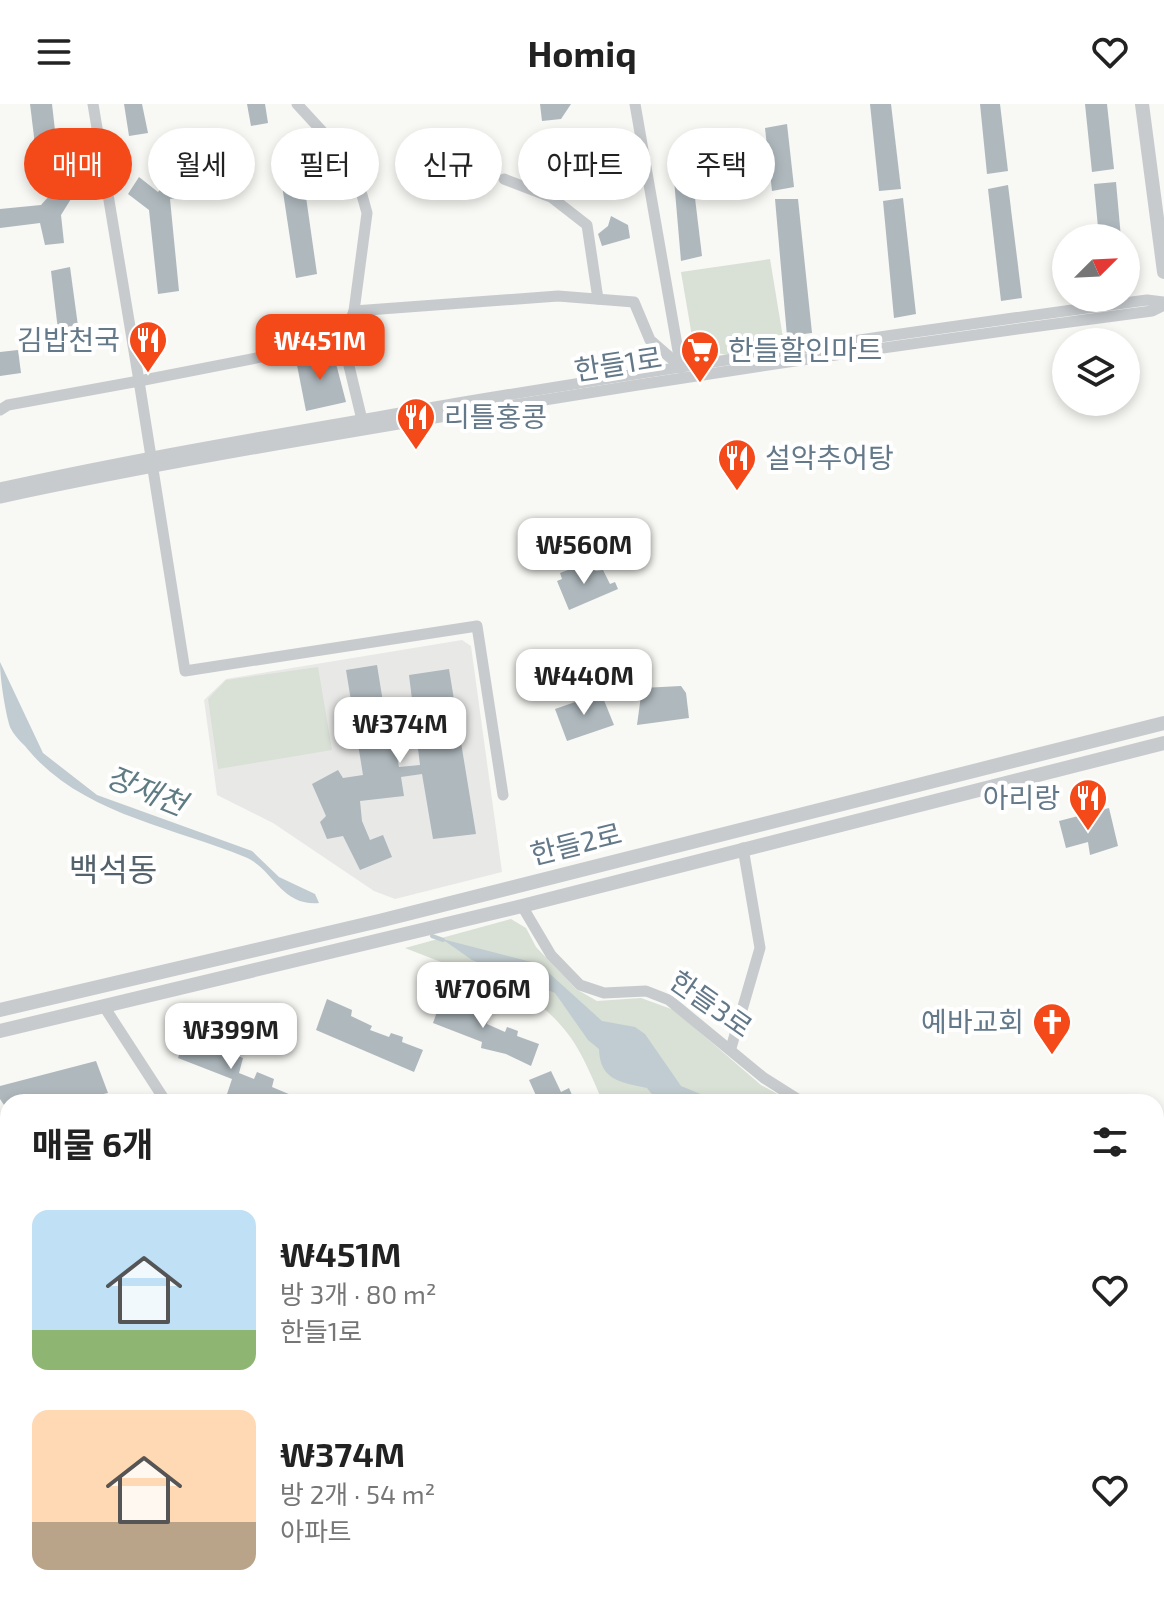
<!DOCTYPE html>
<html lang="ko">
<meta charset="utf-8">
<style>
body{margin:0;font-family:"Exo 2","Noto Sans KR",sans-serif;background:#f6f6f6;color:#222;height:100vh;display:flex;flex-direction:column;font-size:30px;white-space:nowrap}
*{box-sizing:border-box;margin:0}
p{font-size:26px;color:#767676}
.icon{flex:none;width:44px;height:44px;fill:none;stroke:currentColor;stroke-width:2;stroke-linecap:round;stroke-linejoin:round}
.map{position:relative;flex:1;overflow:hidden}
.panel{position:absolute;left:0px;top:990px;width:1164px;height:512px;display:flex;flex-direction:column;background:#fff;border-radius:24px 24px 0 0;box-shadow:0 4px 12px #0003}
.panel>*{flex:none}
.guide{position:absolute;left:24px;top:24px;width:1116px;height:72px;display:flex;gap:16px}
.needle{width:52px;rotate:66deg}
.buttons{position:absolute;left:1052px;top:120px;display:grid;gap:16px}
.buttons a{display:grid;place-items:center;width:88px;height:88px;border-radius:50%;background:#fff;box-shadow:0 4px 12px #0003;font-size:40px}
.price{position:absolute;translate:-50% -68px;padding:0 18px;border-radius:16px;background:#fff;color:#222;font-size:26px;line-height:52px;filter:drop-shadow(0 2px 4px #0008)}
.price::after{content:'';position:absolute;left:50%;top:48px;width:24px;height:18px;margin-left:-12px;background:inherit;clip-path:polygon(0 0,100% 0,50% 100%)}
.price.active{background:#f44918;color:#fff}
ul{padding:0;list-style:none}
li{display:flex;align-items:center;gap:24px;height:200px;padding:0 32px}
li span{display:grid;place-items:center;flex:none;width:224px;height:160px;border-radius:16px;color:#555}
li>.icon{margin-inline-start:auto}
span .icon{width:96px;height:96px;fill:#fffc;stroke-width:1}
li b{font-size:34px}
h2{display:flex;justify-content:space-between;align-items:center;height:96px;padding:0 32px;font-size:34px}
.pill{padding:0 28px;border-radius:36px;background:#fff;box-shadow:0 4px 12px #0003;font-size:28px;line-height:72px}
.pill.active{background:#f44918;color:#fff}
header{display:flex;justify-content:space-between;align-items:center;height:104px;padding:0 32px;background:#fff;font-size:36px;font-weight:700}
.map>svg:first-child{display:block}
.built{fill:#e8e9e7}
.green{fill:#d9e0d5}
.water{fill:#c0ccd1}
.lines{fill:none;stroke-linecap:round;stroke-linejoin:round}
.stream{stroke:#c0ccd1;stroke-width:4}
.building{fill:#aeb8bd}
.secondary-casing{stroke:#b6bdc1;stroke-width:18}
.minor{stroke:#c7cbce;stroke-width:11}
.tertiary{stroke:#c7cbce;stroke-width:14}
.secondary{stroke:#fff;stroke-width:16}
.labels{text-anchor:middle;stroke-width:8;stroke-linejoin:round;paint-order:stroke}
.poi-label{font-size:28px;fill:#637888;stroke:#fff;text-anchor:end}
.street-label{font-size:28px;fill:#637888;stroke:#fff}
.water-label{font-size:30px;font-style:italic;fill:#5f7b84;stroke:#fff}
.quarter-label{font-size:32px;fill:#52616c;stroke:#fff}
</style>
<header><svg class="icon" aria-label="menu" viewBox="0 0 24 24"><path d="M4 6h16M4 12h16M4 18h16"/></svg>Homiq<svg class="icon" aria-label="heart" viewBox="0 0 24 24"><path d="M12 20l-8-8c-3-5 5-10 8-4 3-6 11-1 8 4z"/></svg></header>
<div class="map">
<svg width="1164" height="1502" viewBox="0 0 1164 1502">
<rect width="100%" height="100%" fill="#f8f8f4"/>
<!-- built -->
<g class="built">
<polygon points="462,536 471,542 502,768 395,795 374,787 273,719 217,691 204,596 226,575"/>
<polygon points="1164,1072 1164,1244 1156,1248 1156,1076"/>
</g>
<!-- green -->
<g class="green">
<polygon points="770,155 784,240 727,251 694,244 681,168"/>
<polygon points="318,563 332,646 218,665 208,595 226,576"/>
<path d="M511 815 526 824 536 843 576 885 597 897 641 894 674 906 761 981 792 998H603C581 948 572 923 526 891L405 844Z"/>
<polygon points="1156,1154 1164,1168 1164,1228 1156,1232"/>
</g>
<!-- water -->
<g class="water">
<path d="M0 558 43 649 97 691 252 747 279 773 315 790 319 799C280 802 274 765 245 753 170 722 78 709 25 642 20 637 13 630 10 623 5 607 0 574 0 558Z"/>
<path d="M442 835 539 860 602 917 635 923 645 930 681 982 720 998H658L647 984C621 978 600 977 599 945L588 936 555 889 472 856Z"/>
</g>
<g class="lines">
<!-- stream -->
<polyline class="stream" points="432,832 443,836"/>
</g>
<!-- building -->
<g class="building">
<polygon points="30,0 52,0 58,53 37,57"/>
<polygon points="124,0 142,0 148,29 129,32"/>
<polygon points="247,0 265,0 268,19 251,22"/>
<polygon points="540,0 571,0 561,15 542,17"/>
<polygon points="870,0 891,0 901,85 879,87"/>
<polygon points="980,0 1000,0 1008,67 987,70"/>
<polygon points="1085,0 1107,0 1114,65 1092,68"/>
<polygon points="787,20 794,83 772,87 765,24"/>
<polygon points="236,50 240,70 194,81 195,90 170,95 179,187 158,190 149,106 128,90 139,73 158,88 171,73 192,68 191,61"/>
<polygon points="691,61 702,152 681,157 673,64"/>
<polygon points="302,65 317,170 296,174 280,68"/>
<polygon points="1116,78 1121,134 1099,134 1094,80"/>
<polygon points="60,80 74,90 61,111 64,139 45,141 40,119 0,124 0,105 41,101"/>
<polygon points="1008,81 1022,194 1001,197 988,85"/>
<polygon points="903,94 916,210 894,214 883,97"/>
<polygon points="775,95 798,95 812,229 787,232"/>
<polygon points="611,112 628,121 630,134 602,142 598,130 608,122"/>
<polygon points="70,163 78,222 58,226 51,167"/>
<polygon points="18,246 21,269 0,272 0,248"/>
<polygon points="333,248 346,298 306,307 296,256"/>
<polygon points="581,461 596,467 603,466 610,480 615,478 618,485 569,506 557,477 562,475 560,469"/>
<polygon points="377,561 388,629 380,630 381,642 395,641 399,663 420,661 409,571 449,565 476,730 433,735 422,670 401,673 404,692 360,697 362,717 370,736 383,731 392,753 360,766 343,732 327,735 320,718 326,712 312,680 338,666 343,674 363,671 346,566"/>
<polygon points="681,582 686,589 689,614 637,621 642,584"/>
<polygon points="601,589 614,621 567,637 555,605"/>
<polygon points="1109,704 1118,742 1090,751 1088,738 1066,744 1059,717"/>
<polygon points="444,888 462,895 469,900 467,906 488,916 487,920 505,928 507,923 518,927 517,932 539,940 531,962 506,950 481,944 482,938 433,919"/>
<polygon points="327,895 352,906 351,912 372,922 370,926 389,933 391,929 403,933 402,938 423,946 414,968 316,926"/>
<polygon points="208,931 226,938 223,946 243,954 239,969 254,975 257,968 274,975 272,983 291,991 288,998 247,998 227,990 232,975 178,954 185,933 206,940"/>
<polygon points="96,957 108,989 69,998 8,998 8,1007 0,995 0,982"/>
<polygon points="551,967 561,988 569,984 575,998 539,998 529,976"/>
<polygon points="1164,1088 1164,1114 1156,1100 1156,1092"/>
<polygon points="547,1494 569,1494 572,1502 551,1502"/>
<polygon points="694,1494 748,1494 771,1501 695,1502"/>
<polygon points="995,1495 1011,1502 979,1502"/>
</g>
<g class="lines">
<defs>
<g id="secondary">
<polyline points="0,1110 8,1123"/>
<polyline points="0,1163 8,1175"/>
<polyline points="221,1494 225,1502"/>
<polyline points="256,1494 261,1502"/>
</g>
</defs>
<!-- secondary casing -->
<use href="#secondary" class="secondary-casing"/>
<!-- minor -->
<g class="minor">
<polyline points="93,0 139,277 343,237 363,320"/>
<polyline points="297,0 332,38 362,91 367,109 354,207 343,237"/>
<polyline points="635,0 681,264"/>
<polyline points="504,75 551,93 587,121 598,195"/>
<polyline points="354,207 558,192 634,198 650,236 681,263"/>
<polyline points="0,306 8,301 139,277 185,567 477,522 503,691"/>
<path d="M0 384C154 350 309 325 464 298 692 260 919 226 1147 196L1164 198"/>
<path d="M0 394C148 362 297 337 446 312 681 273 916 238 1152 207L1164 201"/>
<polyline points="522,802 551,851 580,881 604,889 646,887 669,896 764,974 802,998"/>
<polyline points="105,904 166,998"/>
<polyline points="731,944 760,844 743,744"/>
<polyline points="1156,1264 1164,1260"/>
<polyline points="483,1494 488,1502"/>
<polyline points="1021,1494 1024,1502"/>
</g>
<!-- tertiary -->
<g class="tertiary">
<polyline points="1142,0 1164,168"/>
<polyline points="0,906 379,817 1164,619"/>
<polyline points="0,927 522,802 1164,639"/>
<polyline points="1156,1385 1164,1381"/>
<polyline points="0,1390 8,1388"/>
<polyline points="909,1502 926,1494"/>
</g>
<!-- secondary -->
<use href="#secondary" class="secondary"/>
</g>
<!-- icons -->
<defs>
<symbol id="restaurant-pin" viewBox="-11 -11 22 30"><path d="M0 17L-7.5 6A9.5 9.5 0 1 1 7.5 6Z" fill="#f44918" stroke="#fff"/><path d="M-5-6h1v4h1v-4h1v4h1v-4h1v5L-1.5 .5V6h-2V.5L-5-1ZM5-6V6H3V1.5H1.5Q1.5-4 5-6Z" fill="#fff"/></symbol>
<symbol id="supermarket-pin" viewBox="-11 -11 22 30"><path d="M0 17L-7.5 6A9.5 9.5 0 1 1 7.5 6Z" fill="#f44918" stroke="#fff"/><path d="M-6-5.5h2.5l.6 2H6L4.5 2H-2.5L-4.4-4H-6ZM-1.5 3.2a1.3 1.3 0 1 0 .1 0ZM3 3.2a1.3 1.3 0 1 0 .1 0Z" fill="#fff"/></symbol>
<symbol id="church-pin" viewBox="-11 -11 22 30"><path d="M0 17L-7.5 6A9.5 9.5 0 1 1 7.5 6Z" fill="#f44918" stroke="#fff"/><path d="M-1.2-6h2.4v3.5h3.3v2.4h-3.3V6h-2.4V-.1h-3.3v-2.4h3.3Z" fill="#fff"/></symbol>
</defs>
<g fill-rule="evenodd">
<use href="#restaurant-pin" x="126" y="214" width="44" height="60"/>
<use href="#supermarket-pin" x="678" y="224" width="44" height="60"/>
<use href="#restaurant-pin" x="394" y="291" width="44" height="60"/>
<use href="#restaurant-pin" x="715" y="332" width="44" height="60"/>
<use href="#restaurant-pin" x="1066" y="672" width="44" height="60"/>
<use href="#church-pin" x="1030" y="896" width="44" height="60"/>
</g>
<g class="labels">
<!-- poi labels -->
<g class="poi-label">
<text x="120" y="246">김밥천국</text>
<text x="728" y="256" text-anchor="start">한들할인마트</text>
<text x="444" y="323" text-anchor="start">리틀홍콩</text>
<text x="765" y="364" text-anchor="start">설악추어탕</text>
<text x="1060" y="704">아리랑</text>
<text x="1024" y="928">예바교회</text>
</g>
<!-- street labels -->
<g class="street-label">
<text transform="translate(618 260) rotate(-9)" y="10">한들1로</text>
<text transform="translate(576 740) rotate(-14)" y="10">한들2로</text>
<text transform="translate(711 900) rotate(35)" y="10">한들3로</text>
</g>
<!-- water labels -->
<g class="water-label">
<text transform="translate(146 687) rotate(22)" y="10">장재천</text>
</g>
<!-- quarter labels -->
<g class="quarter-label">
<text x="113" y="777">백석동</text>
</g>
</g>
</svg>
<div class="buttons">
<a><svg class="needle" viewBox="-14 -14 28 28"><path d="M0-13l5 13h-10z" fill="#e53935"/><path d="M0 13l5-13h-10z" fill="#767676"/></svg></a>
<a><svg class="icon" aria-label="layers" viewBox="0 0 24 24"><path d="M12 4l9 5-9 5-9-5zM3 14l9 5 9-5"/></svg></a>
</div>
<b class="price active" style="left:320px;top:278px">₩451M</b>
<b class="price" style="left:584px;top:482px">₩560M</b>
<b class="price" style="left:584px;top:613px">₩440M</b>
<b class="price" style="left:400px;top:661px">₩374M</b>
<b class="price" style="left:483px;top:926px">₩706M</b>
<b class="price" style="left:231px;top:967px">₩399M</b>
<div class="guide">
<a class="pill active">매매</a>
<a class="pill">월세</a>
<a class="pill">필터</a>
<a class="pill">신규</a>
<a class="pill">아파트</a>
<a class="pill">주택</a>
</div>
<section class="panel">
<h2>매물 6개<svg class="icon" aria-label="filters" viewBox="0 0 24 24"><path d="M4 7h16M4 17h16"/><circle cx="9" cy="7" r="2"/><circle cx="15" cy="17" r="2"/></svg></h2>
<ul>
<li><span style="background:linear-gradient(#bfe0f5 75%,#8fb573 0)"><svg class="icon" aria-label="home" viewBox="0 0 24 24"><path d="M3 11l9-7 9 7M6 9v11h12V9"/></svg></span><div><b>₩451M</b><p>방 3개 · 80 m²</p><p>한들1로</p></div><svg class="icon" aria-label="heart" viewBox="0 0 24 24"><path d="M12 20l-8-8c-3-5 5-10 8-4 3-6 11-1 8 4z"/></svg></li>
<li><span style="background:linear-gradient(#ffd9b3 70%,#b9a48a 0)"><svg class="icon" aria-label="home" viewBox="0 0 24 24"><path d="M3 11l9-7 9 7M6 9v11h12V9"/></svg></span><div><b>₩374M</b><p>방 2개 · 54 m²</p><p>아파트</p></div><svg class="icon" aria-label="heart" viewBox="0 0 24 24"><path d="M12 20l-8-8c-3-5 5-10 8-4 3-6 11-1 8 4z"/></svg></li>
</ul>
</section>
</div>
